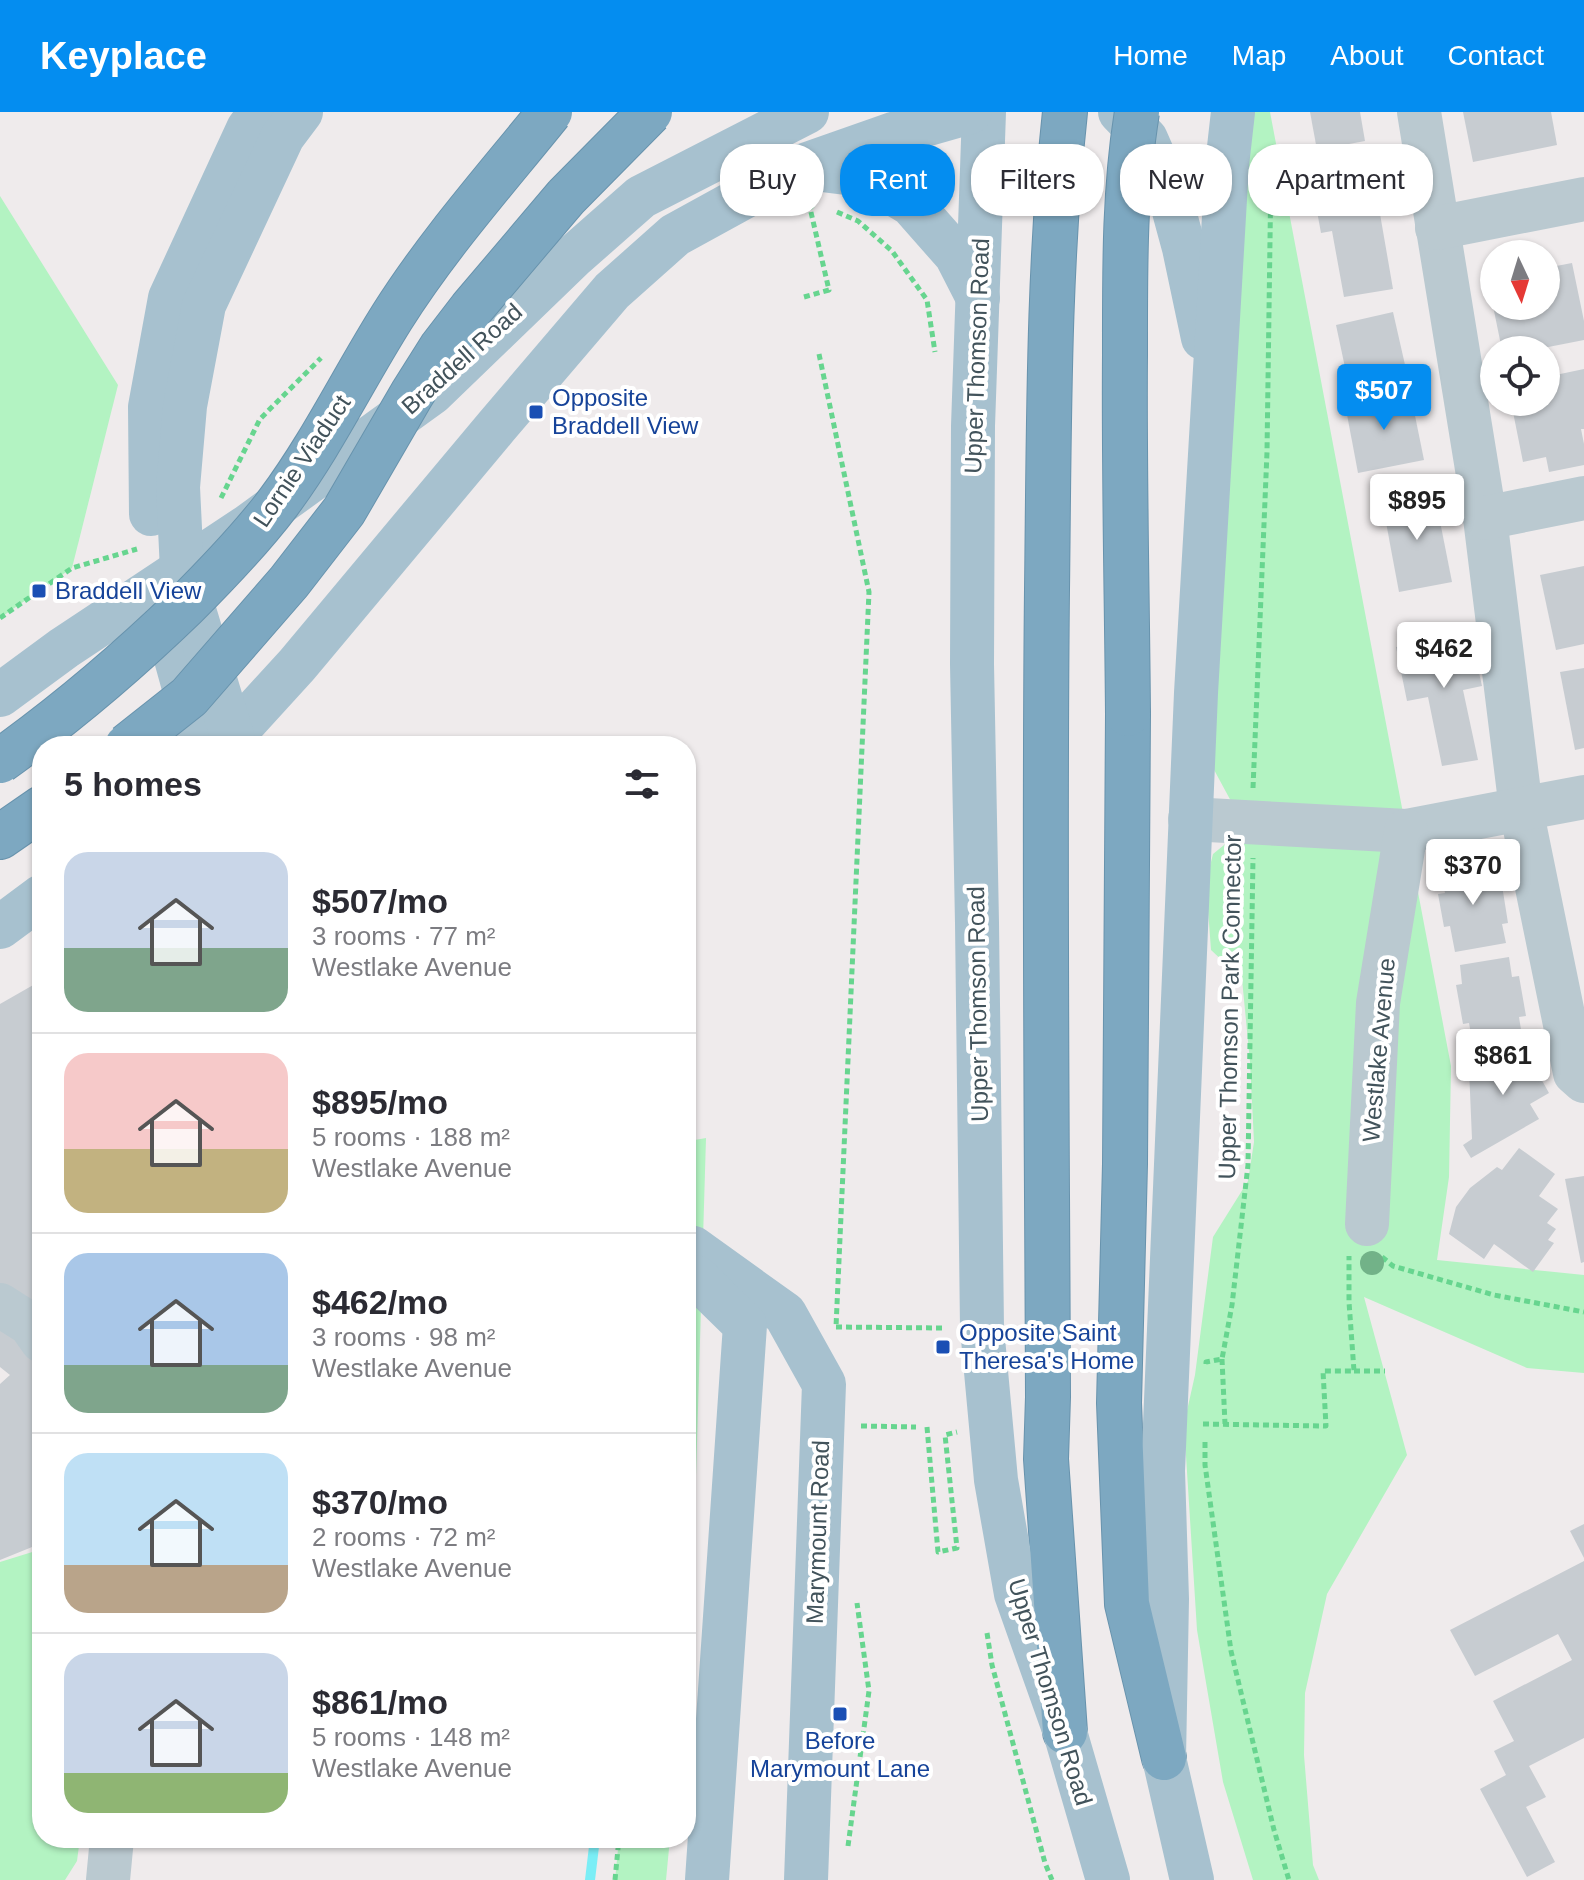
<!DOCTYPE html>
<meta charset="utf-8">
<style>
body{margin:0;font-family:Arial,sans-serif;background:#f2f2f3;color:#2b2b33;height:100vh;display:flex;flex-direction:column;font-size:30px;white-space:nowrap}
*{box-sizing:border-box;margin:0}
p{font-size:26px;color:#7c7c81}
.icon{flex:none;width:44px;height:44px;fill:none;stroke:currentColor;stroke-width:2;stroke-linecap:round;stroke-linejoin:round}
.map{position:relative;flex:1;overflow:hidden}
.panel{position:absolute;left:32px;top:624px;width:664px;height:1112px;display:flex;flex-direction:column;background:#fff;border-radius:32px;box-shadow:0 2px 6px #0004}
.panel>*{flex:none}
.banner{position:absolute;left:720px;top:32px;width:744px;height:72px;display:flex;gap:16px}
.needle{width:52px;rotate:176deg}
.tools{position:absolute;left:1480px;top:128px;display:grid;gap:16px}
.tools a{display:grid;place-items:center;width:80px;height:80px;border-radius:50%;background:#fff;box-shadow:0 2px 6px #0004;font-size:40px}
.price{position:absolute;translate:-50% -68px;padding:0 18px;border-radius:8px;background:#fff;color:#222;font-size:26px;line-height:52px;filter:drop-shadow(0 2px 4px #0008)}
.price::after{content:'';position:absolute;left:50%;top:48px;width:24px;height:18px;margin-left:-12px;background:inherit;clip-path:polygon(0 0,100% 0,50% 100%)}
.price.active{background:#048df0;color:#fff}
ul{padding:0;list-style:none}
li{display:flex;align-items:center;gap:24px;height:200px;padding:0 32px}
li+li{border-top:2px solid #e1e1e2}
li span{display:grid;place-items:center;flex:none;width:224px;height:160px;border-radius:24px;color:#555}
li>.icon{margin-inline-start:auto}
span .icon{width:96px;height:96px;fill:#fffc;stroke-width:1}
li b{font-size:34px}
h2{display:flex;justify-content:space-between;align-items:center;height:96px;padding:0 32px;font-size:34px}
.tag{padding:0 28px;border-radius:32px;background:#fff;box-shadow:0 2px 6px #0004;font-size:28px;line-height:72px}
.tag.active{background:#048df0;color:#fff}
header{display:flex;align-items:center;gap:48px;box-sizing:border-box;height:112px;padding:0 40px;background:#048df0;color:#fff}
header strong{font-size:38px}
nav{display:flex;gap:44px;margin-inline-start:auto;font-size:28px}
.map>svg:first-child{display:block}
.green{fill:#b3f3c2}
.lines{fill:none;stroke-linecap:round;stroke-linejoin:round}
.stream{stroke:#7beef6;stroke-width:10}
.building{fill:#c7ccd1}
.highway-casing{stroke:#6893ad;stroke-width:46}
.path{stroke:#67d58f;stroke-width:5;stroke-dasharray:6 4;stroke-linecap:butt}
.minor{stroke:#bac9d0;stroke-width:44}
.major{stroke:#a7c1cf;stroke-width:44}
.highway{stroke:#7da8c1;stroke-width:44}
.highway-bridge-casing{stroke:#6893ad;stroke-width:46;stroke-linecap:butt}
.highway-bridge{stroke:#7da8c1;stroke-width:44}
.tree{fill:#72b288}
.transit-dot{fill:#1a4fb4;stroke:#fff;stroke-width:3}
.labels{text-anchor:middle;stroke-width:8;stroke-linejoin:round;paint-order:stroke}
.street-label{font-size:24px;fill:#42535b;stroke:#fff}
.transit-label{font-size:24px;fill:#164399;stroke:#fff;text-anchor:start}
</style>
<header>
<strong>Keyplace</strong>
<nav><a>Home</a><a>Map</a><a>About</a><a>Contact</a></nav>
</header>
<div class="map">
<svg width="1584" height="1768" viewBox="0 0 1584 1768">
<rect width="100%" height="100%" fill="#efebec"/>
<!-- green -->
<g class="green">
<polygon points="1243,0 1270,0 1451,954 1449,1065 1437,1148 1584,1163 1584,1261 1527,1256 1364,1185 1407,1343 1327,1482 1305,1581 1304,1643 1313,1753 1319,1768 1253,1768 1223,1670 1197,1518 1184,1312 1195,1263 1213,1125 1248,1069 1254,1030 1250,950 1242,867 1211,838 1206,770 1213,742 1240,720 1239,704 1212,654"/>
<polygon points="0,84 118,273 72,456 0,506"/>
<polygon points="706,1026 694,1432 686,1526 686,1100 689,1029"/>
<polygon points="42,1437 42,1726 80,1726 77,1749 65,1768 0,1768 0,1450"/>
<polygon points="619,1726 670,1726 666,1768 615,1768"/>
</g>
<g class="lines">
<!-- stream -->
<polyline class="stream" points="590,1768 595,1726"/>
</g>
<!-- building -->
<g class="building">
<polygon points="1310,0 1360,0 1365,29 1317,38"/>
<polygon points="1463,0 1551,0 1557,33 1473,50"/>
<polygon points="1375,73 1393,177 1344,185 1332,119 1321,121 1314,83"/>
<polygon points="1546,142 1549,142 1551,155 1572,151 1584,209 1584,228 1533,238 1502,238 1493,194 1546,194"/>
<polygon points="1494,168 1494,192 1493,192 1488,169"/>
<polygon points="1393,200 1408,266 1350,279 1336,213"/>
<polygon points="1584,257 1584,317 1581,317 1584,332 1584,353 1549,360 1546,345 1523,350 1511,290 1546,290 1546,265"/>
<polygon points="1410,279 1424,348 1358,361 1345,292"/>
<polygon points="1434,379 1452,470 1399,480 1382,389"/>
<polygon points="1584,454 1584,532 1556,538 1540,463"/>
<polygon points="1470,520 1482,574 1463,578 1478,648 1442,654 1428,585 1407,589 1396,535"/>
<polygon points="1584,556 1584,636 1575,638 1560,560"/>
<polygon points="1491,750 1495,768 1501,767 1508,811 1502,812 1506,831 1455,840 1450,814 1444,815 1438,782 1445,781 1440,758"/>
<polygon points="1509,845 1512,865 1519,864 1526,904 1519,905 1522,924 1473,933 1469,911 1463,912 1456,873 1462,872 1460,853"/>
<polygon points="42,868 42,1257 37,1263 42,1270 42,1431 0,1448 0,1272 10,1263 0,1255 0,892"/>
<polygon points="1512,932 1519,944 1533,936 1546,959 1539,963 1549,981 1530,992 1539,1007 1471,1046 1463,1033 1472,1027 1469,957"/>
<polygon points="1519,1036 1555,1062 1539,1084 1558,1097 1547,1111 1556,1117 1548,1128 1554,1131 1533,1160 1494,1132 1484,1147 1449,1122 1456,1095 1470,1076 1497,1055 1502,1058"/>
<polygon points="1584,1064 1584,1150 1581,1151 1565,1067"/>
<polygon points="1584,1412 1584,1446 1570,1419"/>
<polygon points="1584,1449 1584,1626 1529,1654 1546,1685 1526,1695 1555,1750 1527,1765 1480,1677 1506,1663 1494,1639 1514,1629 1493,1589 1572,1548 1558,1522 1475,1564 1450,1518"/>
</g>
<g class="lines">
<defs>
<g id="highway">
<polyline points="1128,602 1125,1052 1119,1291 1127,1492 1164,1646"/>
<polyline points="0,725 42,696"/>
<path d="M1065 1620 1046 1347 1048 1285C1047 1016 1044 747 1047 478 1049 319 1048 158 1065 0"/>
</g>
</defs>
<!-- highway casing -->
<use href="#highway" class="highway-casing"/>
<!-- path -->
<g class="path">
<polyline points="837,100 858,109 892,139 927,188 935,240"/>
<polyline points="804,185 829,178 810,96 813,93"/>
<polyline points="819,242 869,480 836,1215"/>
<polyline points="221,386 260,307 321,246"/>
<polyline points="0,506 72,456 137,437"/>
<polyline points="1253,676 1267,340 1271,58 1268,39"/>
<polyline points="1382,1145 1393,1154 1494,1183 1584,1200"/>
<polyline points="836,1215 945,1216"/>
<polyline points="1222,1247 1225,1312"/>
<polyline points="1206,1252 1206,1250 1222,1247 1232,1193 1248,1053 1253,746"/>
<polyline points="1354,1259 1385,1259"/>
<polyline points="1203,1312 1326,1314 1323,1259 1354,1259 1349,1190 1349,1144"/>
<polyline points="861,1314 916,1315"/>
<polyline points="927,1315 938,1440 957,1436 945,1323 957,1320"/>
<polyline points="1205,1330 1205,1353 1231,1539 1274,1718 1289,1768"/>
<polyline points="987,1521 992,1553 1045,1751 1052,1768"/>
<polyline points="848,1734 869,1579 857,1491"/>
<polyline points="615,1768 619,1726"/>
</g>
<!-- minor -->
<g class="minor">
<polyline points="1419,0 1485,406 1521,697 1575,961 1584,969"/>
<polyline points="1437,116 1584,87"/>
<polyline points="1485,406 1584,386"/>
<polyline points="1190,707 1406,719 1584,685"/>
<polyline points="1367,1112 1378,891 1406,719"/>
<polyline points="0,1193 30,1212 42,1229"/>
<polyline points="108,1768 112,1726"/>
</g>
<!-- major -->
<g class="major">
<polyline points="984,0 973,314 972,552 977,811 982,1216 996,1368 1016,1482 1065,1620 1108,1768"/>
<polyline points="1120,0 1146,27 1168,77 1184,136 1203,226"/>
<polyline points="806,56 862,63 911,92 956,143 978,186"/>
<polyline points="151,402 150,295 170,186 248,17 260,0"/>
<polyline points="157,478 200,634"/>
<polyline points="0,583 64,536 248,414 432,281 574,144 641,85 807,0"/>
<polyline points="223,634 297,553 496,315 612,179 675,123 799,55 893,22 970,0"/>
<polyline points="235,634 182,458 178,375 185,294 204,193 283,24 301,0"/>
<polyline points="0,815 42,784"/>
<polyline points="686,1134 693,1136 785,1202 824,1272 806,1768"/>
<polyline points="696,1165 745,1213 707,1768"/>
<polyline points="1192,1768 1164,1646 1167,1487 1163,1359 1196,581 1227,53 1233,0"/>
</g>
<!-- highway -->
<use href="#highway" class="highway"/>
<defs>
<g id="highway-bridge">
<path d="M1128 602C1127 482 1124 362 1125 243 1125 162 1124 80 1137 0"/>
<polyline points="127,634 189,585 289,470 344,399 412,282 441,236 471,197 566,85 650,0"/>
<path d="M0 649C66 602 127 550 185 494 218 461 250 428 278 391 322 332 353 267 392 205 438 132 496 67 550 0"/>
</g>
</defs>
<!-- highway-bridge casing -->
<use href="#highway-bridge" class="highway-bridge-casing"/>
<!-- highway-bridge -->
<use href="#highway-bridge" class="highway-bridge"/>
</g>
<!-- trees -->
<circle class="tree" cx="1372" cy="1151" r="12"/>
<!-- markers -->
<g class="transit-dot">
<rect x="528" y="292" width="16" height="16" rx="4"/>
<rect x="31" y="471" width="16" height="16" rx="4"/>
<rect x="935" y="1227" width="16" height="16" rx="4"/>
<rect x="832" y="1594" width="16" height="16" rx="4"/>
</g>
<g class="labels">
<!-- street labels -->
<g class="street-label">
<text transform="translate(977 244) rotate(-88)" y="8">Upper Thomson Road</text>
<text transform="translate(462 247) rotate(-42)" y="8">Braddell Road</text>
<text transform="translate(302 349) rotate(-56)" y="8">Lornie Viaduct</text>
<text transform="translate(978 892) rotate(-91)" y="8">Upper Thomson Road</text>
<text transform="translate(1230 895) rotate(-89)" y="8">Upper Thomson Park Connector</text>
<text transform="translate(1379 938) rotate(-85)" y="8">Westlake Avenue</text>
<text transform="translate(818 1420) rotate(-88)" y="8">Marymount Road</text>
<text transform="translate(1050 1580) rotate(73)" y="8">Upper Thomson Road</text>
</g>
<!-- transit labels -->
<g class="transit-label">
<text x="552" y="294">Opposite<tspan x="552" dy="28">Braddell View</tspan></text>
<text x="55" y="487">Braddell View</text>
<text x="959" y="1229">Opposite Saint<tspan x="959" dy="28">Theresa's Home</tspan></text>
<text x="840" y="1637" text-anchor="middle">Before<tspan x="840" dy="28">Marymount Lane</tspan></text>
</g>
</g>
</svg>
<div class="tools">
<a><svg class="needle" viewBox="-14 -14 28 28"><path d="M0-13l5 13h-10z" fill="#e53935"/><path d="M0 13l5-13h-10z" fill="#7c7c81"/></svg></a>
<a><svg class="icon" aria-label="locate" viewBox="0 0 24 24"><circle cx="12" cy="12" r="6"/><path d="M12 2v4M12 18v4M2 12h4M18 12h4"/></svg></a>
</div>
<b class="price active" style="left:1384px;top:320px">$507</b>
<b class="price" style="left:1417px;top:430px">$895</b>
<b class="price" style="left:1444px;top:578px">$462</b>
<b class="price" style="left:1473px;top:795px">$370</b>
<b class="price" style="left:1503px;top:985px">$861</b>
<div class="banner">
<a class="tag">Buy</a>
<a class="tag active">Rent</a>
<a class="tag">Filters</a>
<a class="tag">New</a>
<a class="tag">Apartment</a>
</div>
<section class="panel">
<h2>5 homes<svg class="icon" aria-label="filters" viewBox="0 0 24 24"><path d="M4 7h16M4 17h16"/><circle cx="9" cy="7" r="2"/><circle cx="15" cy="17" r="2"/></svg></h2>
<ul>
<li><span style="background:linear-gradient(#c9d6e8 60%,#7fa58c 0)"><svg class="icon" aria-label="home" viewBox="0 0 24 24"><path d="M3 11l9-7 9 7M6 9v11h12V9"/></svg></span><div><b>$507/mo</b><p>3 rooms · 77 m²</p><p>Westlake Avenue</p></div></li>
<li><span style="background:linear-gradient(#f6c9c9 60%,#c2b280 0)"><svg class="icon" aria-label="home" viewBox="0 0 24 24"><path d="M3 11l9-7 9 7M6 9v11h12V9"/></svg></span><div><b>$895/mo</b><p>5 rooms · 188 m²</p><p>Westlake Avenue</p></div></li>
<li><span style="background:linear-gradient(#a9c7e8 70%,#7fa58c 0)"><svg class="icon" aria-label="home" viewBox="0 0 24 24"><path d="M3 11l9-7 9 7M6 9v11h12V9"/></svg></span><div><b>$462/mo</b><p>3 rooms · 98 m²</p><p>Westlake Avenue</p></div></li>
<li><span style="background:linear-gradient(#bfe0f5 70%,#b9a48a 0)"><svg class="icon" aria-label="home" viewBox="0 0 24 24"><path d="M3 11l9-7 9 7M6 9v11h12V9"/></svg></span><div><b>$370/mo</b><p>2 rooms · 72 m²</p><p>Westlake Avenue</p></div></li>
<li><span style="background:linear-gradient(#c9d6e8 75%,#8fb573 0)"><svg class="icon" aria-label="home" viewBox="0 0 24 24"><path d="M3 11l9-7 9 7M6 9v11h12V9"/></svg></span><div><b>$861/mo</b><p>5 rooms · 148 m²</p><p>Westlake Avenue</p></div></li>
</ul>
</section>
</div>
